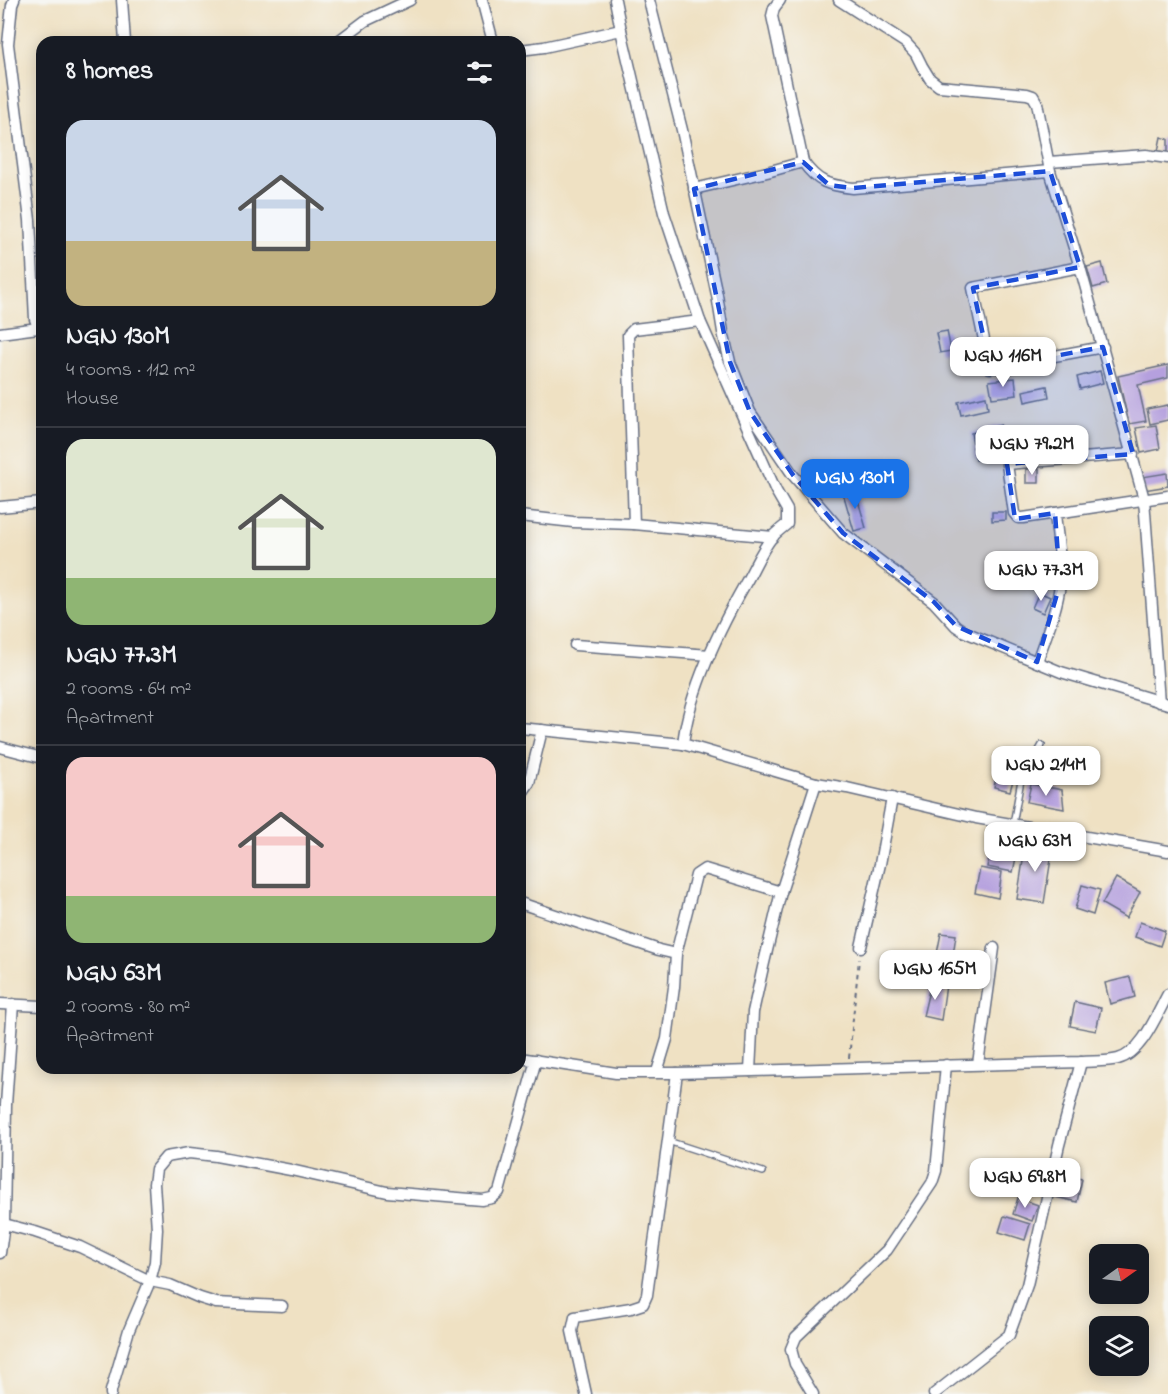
<!DOCTYPE html>
<meta charset="utf-8">
<style>
body{margin:0;font-family:"Indie Flower",sans-serif;background:#20242c;color:#f1f3f6;height:100vh;display:flex;flex-direction:column;font-size:22px;white-space:nowrap}
*{box-sizing:border-box;margin:0}
p{font-size:20px;color:#9ea1a6}
.icon{flex:none;width:33px;height:33px;fill:none;stroke:currentColor;stroke-width:2;stroke-linecap:round;stroke-linejoin:round}
.map{position:relative;flex:1;overflow:hidden}
.details{position:absolute;left:36px;top:36px;width:490px;height:1038px;display:flex;flex-direction:column;background:#171b24;border-radius:18px;box-shadow:0 3px 15px #0003}
.details>*{flex:none}
.needle{width:39px;rotate:76deg}
.buttons{position:absolute;left:1089px;top:1244px;display:grid;gap:12px}
.buttons a{display:grid;place-items:center;width:60px;height:60px;border-radius:12px;background:#171b24;box-shadow:0 3px 15px #0003;font-size:30px}
.price{position:absolute;translate:-50% -51px;padding:0 14px;border-radius:12px;background:#fff;color:#222;font-size:20px;line-height:39px;filter:drop-shadow(0 2px 3px #0008)}
.price::after{content:'';position:absolute;left:50%;top:36px;width:18px;height:14px;margin-left:-9px;background:inherit;clip-path:polygon(0 0,100% 0,50% 100%)}
.price.selected{background:#1a73e8;color:#fff}
ul{padding:0;list-style:none}
li{display:grid;align-content:center;gap:12px;height:318px;padding:0 30px}
li+li{border-top:2px solid #363941}
li span{display:grid;place-items:center;height:186px;border-radius:18px;color:#555}
li>.icon{margin-inline-start:auto}
span .icon{width:108px;height:108px;fill:#fffc;stroke-width:1}
li b{font-size:26px}
h2{display:flex;justify-content:space-between;align-items:center;height:72px;padding:0 30px;font-size:26px}
.map>svg:first-child{display:block}
.building{fill:#b5a0de}
.lines{fill:none;stroke-linecap:round;stroke-linejoin:round}
.lane-casing{stroke:#656d81;stroke-width:8}
.street-casing{stroke:#656d81;stroke-width:13}
.path{stroke:#656d81;stroke-width:2;stroke-dasharray:4.5 4.5;stroke-linecap:butt}
.lane{stroke:#fff;stroke-width:5}
.street{stroke:#fff;stroke-width:10}
.marked{fill:#1d4ed8;fill-opacity:0.2;stroke:#1d4ed8;stroke-width:4.5;stroke-dasharray:12 8;stroke-linejoin:round}
</style>
<div class="map">
<svg width="1168" height="1394" viewBox="0 0 1168 1394">
<rect width="100%" height="100%" fill="#f6f6f2"/>
<filter id="ink" filterUnits="userSpaceOnUse"><feTurbulence type="fractalNoise" baseFrequency=".0167" numOctaves="2"/><feDisplacementMap in="SourceGraphic" scale="12" xChannelSelector="R" yChannelSelector="G"/><feConvolveMatrix kernelMatrix="1 2 1 2 8 2 1 2 1" color-interpolation-filters="sRGB"/></filter>
<filter id="wash" filterUnits="userSpaceOnUse"><feTurbulence type="fractalNoise" baseFrequency=".008" numOctaves="4" result="noise"/><feDisplacementMap in="SourceGraphic" scale="24" xChannelSelector="R" yChannelSelector="G"/><feGaussianBlur stdDeviation="1.35" result="paint"/><feColorMatrix in="noise" values="0 0 0 0 0 0 0 0 0 0 0 0 0 0 0 0 0 1.4 0 .05"/><feComposite in="paint" operator="in"/></filter>
<g filter="url(#wash)">
<rect width="100%" height="100%" fill="#efe1c3"/>
<g id="blocks">
<!-- building -->
<g class="building">
<polygon points="1161,137 1168,139 1168,152 1158,151"/>
<polygon points="1102,263 1107,284 1093,288 1087,267"/>
<polygon points="947,331 951,351 940,353 936,333"/>
<polygon points="1168,365 1168,378 1138,385 1146,421 1129,424 1118,376"/>
<polygon points="1100,371 1103,383 1080,389 1077,377"/>
<polygon points="1015,378 1017,395 992,398 989,381"/>
<polygon points="1047,386 1049,397 1025,402 1023,391"/>
<polygon points="986,396 988,409 961,415 958,402"/>
<polygon points="1168,405 1168,420 1150,424 1147,409"/>
<polygon points="1001,425 1003,435 973,443 971,433"/>
<polygon points="1156,425 1160,449 1141,453 1136,428"/>
<polygon points="982,445 985,458 976,460 973,447"/>
<polygon points="899,463 901,473 874,479 872,470"/>
<rect x="1026" y="469" width="13" height="14"/>
<polygon points="1167,473 1168,486 1144,490 1142,477"/>
<polygon points="855,490 866,528 854,531 843,493"/>
<polygon points="992,512 1006,512 1006,520 992,521"/>
<polygon points="1039,592 1050,597 1043,613 1032,608"/>
<polygon points="998,769 1015,773 1010,791 994,787"/>
<polygon points="1031,784 1062,790 1064,809 1027,802"/>
<polygon points="993,838 1019,843 1013,872 987,867"/>
<polygon points="1026,842 1053,846 1044,903 1017,899"/>
<polygon points="980,868 1002,872 998,898 975,893"/>
<polygon points="1116,878 1140,892 1126,918 1102,904"/>
<polygon points="1082,885 1100,890 1093,915 1075,909"/>
<polygon points="1140,922 1165,931 1160,946 1135,937"/>
<polygon points="941,933 956,935 951,968 935,964"/>
<polygon points="1130,977 1135,997 1110,1004 1105,983"/>
<polygon points="931,982 946,985 941,1020 923,1016"/>
<polygon points="1075,1002 1101,1008 1096,1031 1070,1026"/>
<polygon points="1056,1174 1082,1179 1077,1202 1051,1196"/>
<polygon points="1018,1198 1038,1205 1032,1221 1013,1214"/>
<polygon points="1004,1216 1030,1224 1025,1240 999,1232"/>
</g>
</g>
</g>
<g filter="url(#ink)">
<use href="#blocks" fill-opacity="0" stroke="#656d81" stroke-width="1.5"/>
<g class="lines">
<defs>
<g id="lane">
<polyline points="1013,824 1023,769 1034,759 1042,745"/>
<polyline points="668,1141 763,1172"/>
</g>
<g id="street">
<polyline points="14,0 12,5 8,44 30,220 35,319 38,328 42,328"/>
<polyline points="122,0 125,42"/>
<polyline points="482,0 493,42"/>
<path d="M615 0 621 30 664 213 700 321 776 491 787 510V524C782 528 777 532 773 536 761 550 754 569 745 584 719 630 689 691 683 744"/>
<polyline points="649,0 682,130 717,295 723,332 730,362 750,412 793,475 843,533 934,602 956,626 965,632 1061,672 1168,704"/>
<path d="M780 0 774 8 772 16 803 162C818 183 828 185 853 188L1050 171"/>
<polyline points="839,0 906,43 916,54 922,66 930,79 939,86 1027,94 1033,96 1037,103 1050,171 1080,267 1144,499 1159,702"/>
<polyline points="337,42 365,21 410,0"/>
<polyline points="520,50 544,47 621,30"/>
<polyline points="1049,162 1146,155 1168,158"/>
<polyline points="694,189 767,172 803,162"/>
<polyline points="1080,267 973,288 990,368 1103,347"/>
<polyline points="0,333 38,328"/>
<polyline points="1133,454 1007,464 1014,513 1018,518 1023,518 1168,496"/>
<polyline points="0,507 42,503"/>
<polyline points="520,516 573,522 634,524 773,537"/>
<polyline points="634,524 628,335 634,329 700,321"/>
<polyline points="575,645 710,655"/>
<path d="M1037 662C1045 637 1057 611 1060 584 1062 561 1057 536 1055 513"/>
<polyline points="520,728 683,744 816,783 847,788 976,818 1168,851"/>
<polyline points="0,747 42,758"/>
<polyline points="520,796 529,783 542,730"/>
<polyline points="520,903 659,950 676,954"/>
<polyline points="861,947 880,864 892,798"/>
<polyline points="0,1004 42,1006"/>
<path d="M520 1058 616 1073H677L1081 1062C1092 1061 1107 1062 1118 1059 1142 1053 1157 1014 1168 994"/>
<polyline points="978,1064 994,948"/>
<polyline points="750,1071 753,1012 763,967 781,892 816,783"/>
<polyline points="657,1072 667,1039 674,987 676,954 696,875 705,869 781,892"/>
<polyline points="4,1224 35,1232 80,1247 150,1281 170,1285 200,1298 216,1303 282,1306"/>
<polyline points="0,1253 4,1224 6,1105 13,1004"/>
<polyline points="111,1394 111,1391 129,1330 150,1281 155,1262 157,1229 154,1184 156,1169 166,1157 189,1153 216,1156 291,1170 387,1192 482,1200 492,1198 499,1192 536,1060"/>
<polyline points="586,1394 572,1331 575,1317 631,1308 643,1304 647,1295 677,1073"/>
<polyline points="813,1394 795,1364 791,1349 796,1337 887,1250 932,1183 936,1171 946,1065"/>
<polyline points="934,1394 1009,1335 1027,1285 1059,1145 1081,1062"/>
</g>
</defs>
<!-- lane casing -->
<use href="#lane" class="lane-casing"/>
<!-- street casing -->
<use href="#street" class="street-casing"/>
<!-- path -->
<polyline class="path" points="849,1058 859,959"/>
<!-- lane -->
<use href="#lane" class="lane"/>
<!-- street -->
<use href="#street" class="street"/>
</g>
</g>
<!-- marked area -->
<path class="marked" d="M803 162 829 185 853 188 1050 171 1080 267 973 288 990 368 1103 347 1133 454 1007 464 1015 519 1055 513 1060 584 1037 662 956 626 934 602 843 533 793 475 750 412 730 362 694 189Z"/>
</svg>
<div class="buttons">
<a><svg class="needle" viewBox="-14 -14 28 28"><path d="M0-13l5 13h-10z" fill="#e53935"/><path d="M0 13l5-13h-10z" fill="#9ea1a6"/></svg></a>
<a><svg class="icon" aria-label="layers" viewBox="0 0 24 24"><path d="M12 4l9 5-9 5-9-5zM3 14l9 5 9-5"/></svg></a>
</div>
<b class="price" style="left:1003px;top:388px">NGN 116M</b>
<b class="price" style="left:1032px;top:476px">NGN 79.2M</b>
<b class="price selected" style="left:855px;top:510px">NGN 130M</b>
<b class="price" style="left:1041px;top:602px">NGN 77.3M</b>
<b class="price" style="left:1046px;top:797px">NGN 214M</b>
<b class="price" style="left:1035px;top:873px">NGN 63M</b>
<b class="price" style="left:935px;top:1001px">NGN 165M</b>
<b class="price" style="left:1025px;top:1209px">NGN 69.8M</b>
<section class="details">
<h2>8 homes<svg class="icon" aria-label="filters" viewBox="0 0 24 24"><path d="M4 7h16M4 17h16"/><circle cx="9" cy="7" r="2"/><circle cx="15" cy="17" r="2"/></svg></h2>
<ul>
<li><span style="background:linear-gradient(#c9d6e8 65%,#c2b280 0)"><svg class="icon" aria-label="home" viewBox="0 0 24 24"><path d="M3 11l9-7 9 7M6 9v11h12V9"/></svg></span><div><b>NGN 130M</b><p>4 rooms · 112 m²</p><p>House</p></div></li>
<li><span style="background:linear-gradient(#dfe7d0 75%,#8fb573 0)"><svg class="icon" aria-label="home" viewBox="0 0 24 24"><path d="M3 11l9-7 9 7M6 9v11h12V9"/></svg></span><div><b>NGN 77.3M</b><p>2 rooms · 64 m²</p><p>Apartment</p></div></li>
<li><span style="background:linear-gradient(#f6c9c9 75%,#8fb573 0)"><svg class="icon" aria-label="home" viewBox="0 0 24 24"><path d="M3 11l9-7 9 7M6 9v11h12V9"/></svg></span><div><b>NGN 63M</b><p>2 rooms · 80 m²</p><p>Apartment</p></div></li>
</ul>
</section>
</div>
